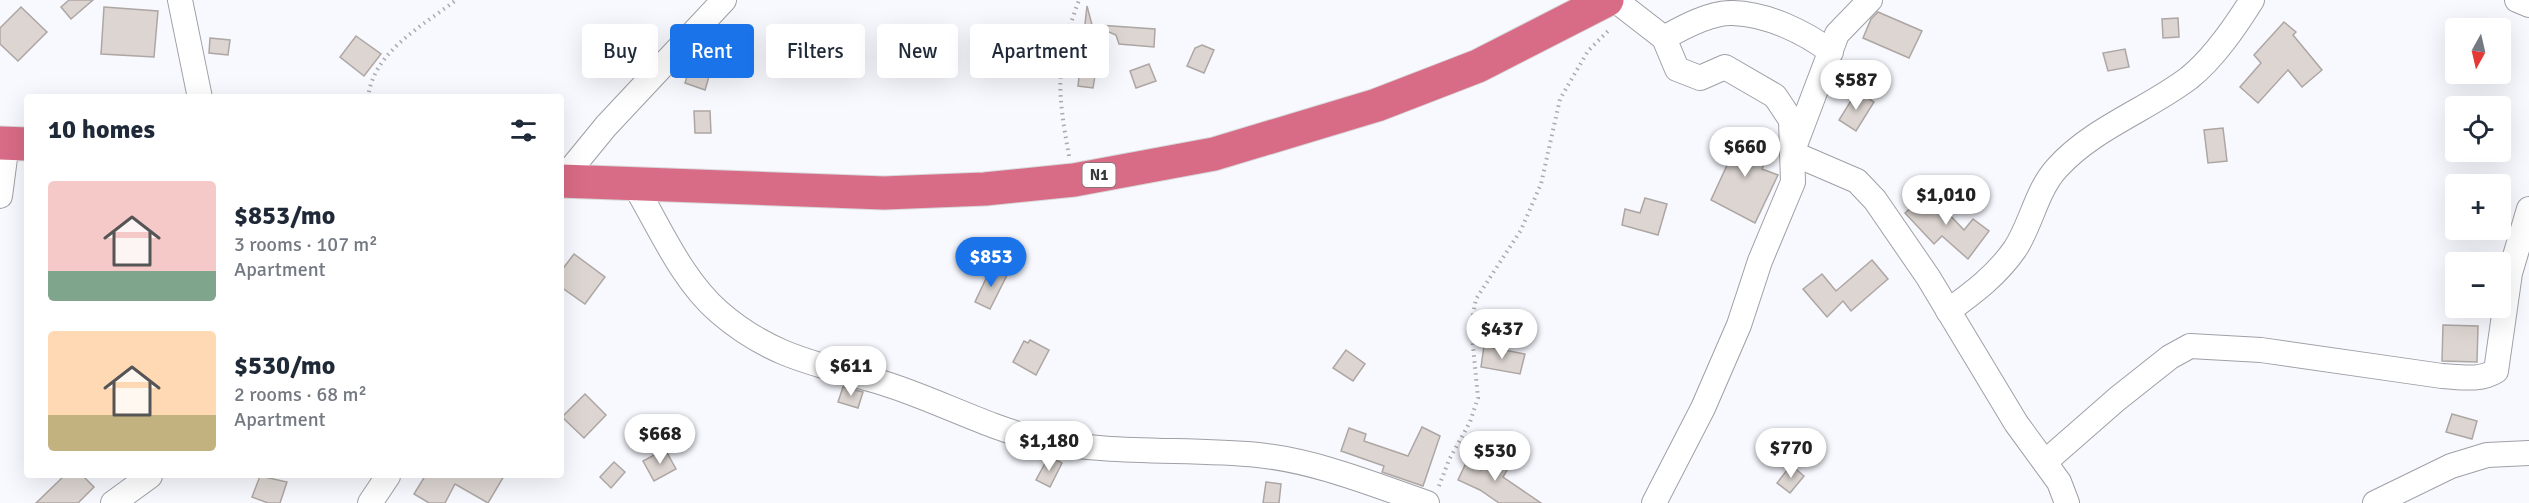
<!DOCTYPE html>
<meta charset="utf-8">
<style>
body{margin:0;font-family:Signika,sans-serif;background:#f6f6f7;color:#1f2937;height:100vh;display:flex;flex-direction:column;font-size:22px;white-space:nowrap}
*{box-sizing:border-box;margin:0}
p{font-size:20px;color:#747a83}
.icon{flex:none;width:33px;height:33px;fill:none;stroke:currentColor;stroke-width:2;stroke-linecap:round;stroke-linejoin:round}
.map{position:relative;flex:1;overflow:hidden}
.panel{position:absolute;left:24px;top:94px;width:540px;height:384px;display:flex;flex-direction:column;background:#fff;border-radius:6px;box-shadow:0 6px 24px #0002}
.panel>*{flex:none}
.top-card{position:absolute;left:582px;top:24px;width:570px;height:54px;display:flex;gap:12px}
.needle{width:39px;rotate:188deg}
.tools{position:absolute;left:2445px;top:18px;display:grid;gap:12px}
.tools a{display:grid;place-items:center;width:66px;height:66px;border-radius:6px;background:#fff;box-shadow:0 6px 24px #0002;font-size:30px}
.price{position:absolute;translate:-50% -51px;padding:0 14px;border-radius:21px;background:#fff;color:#222;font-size:20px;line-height:39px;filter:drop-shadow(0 2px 3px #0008)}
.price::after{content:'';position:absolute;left:50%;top:36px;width:18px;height:14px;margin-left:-9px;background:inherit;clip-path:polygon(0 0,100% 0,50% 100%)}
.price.selected{background:#1a73e8;color:#fff}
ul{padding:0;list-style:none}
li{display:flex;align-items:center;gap:18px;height:150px;padding:0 24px}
li span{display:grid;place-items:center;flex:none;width:168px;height:120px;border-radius:6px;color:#555}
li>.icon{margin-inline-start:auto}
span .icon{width:72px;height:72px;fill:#fffc;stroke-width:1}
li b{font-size:26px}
h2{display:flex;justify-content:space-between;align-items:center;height:72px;padding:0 24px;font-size:26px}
.chip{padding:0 21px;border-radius:6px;background:#fff;box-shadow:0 6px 24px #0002;font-size:21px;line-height:54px}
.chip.selected{background:#1a73e8;color:#fff}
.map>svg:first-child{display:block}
.building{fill:#dcd5d1;stroke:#ada6a3;stroke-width:1.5}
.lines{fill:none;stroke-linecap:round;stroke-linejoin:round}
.street-casing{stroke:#9fa0a6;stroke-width:26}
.highway-casing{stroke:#d7d7d8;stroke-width:35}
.path{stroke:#a9aaae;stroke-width:4;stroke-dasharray:1.5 4.5;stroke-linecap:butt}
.street{stroke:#fff;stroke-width:24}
.highway{stroke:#d86b86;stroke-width:33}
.labels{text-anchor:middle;stroke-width:4.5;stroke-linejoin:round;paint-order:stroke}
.shield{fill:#fff;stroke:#737476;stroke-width:1.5}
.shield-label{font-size:15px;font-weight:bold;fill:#37383b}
</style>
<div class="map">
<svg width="2529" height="503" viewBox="0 0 2529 503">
<rect width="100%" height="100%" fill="#f8f9ff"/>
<!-- building -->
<g class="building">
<polygon points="69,0 93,0 71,19 61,7"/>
<polygon points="1087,6 1099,51 1093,88 1078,86"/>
<polygon points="21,7 47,32 18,61 0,44 0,28"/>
<polygon points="104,7 158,11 154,57 101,54"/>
<polygon points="1878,12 1922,31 1909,58 1863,38 1871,19"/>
<polygon points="2178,18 2179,37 2163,38 2162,19"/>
<polygon points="2284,22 2296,32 2293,35 2322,70 2302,87 2288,70 2258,103 2240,87 2261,63 2254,55"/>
<polygon points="1098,25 1155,29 1154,47 1119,44 1116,35 1097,27"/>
<polygon points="356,36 381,54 364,76 340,57"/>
<polygon points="210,38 230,40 228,55 209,53"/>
<polygon points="1202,45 1214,50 1204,73 1187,66 1195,48"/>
<polygon points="2125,49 2129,67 2108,71 2103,53"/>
<polygon points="691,63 711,70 705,90 685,83"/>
<polygon points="1149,64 1156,81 1136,88 1130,71"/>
<polygon points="1857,91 1874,102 1856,131 1839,120"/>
<polygon points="694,111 710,111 711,133 695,133"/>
<polygon points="2223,128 2227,161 2208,163 2204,130"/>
<polygon points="1733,133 1771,148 1762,169 1778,175 1755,223 1711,200 1729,161 1722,158"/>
<polygon points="1928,192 1964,230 1973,219 1989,231 1968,259 1942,236 1934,244 1905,213"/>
<polygon points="1645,198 1667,204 1658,235 1622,225 1625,209 1640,213"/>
<polygon points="574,254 605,277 585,304 561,287 561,271"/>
<polygon points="1872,260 1888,279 1851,311 1843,301 1827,317 1803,289 1822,274 1836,291"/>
<polygon points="991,268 1007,275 990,309 975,302"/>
<polygon points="2443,325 2478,326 2477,362 2442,361"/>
<polygon points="1030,340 1049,350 1036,375 1013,362 1024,341 1028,343"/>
<polygon points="1484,346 1525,354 1520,374 1481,367"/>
<polygon points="1346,350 1365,364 1353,381 1333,368"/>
<polygon points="843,387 863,392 858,408 838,402"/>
<polygon points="585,394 606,415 584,438 562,417"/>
<polygon points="2452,414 2477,421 2472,439 2446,432"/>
<polygon points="1422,427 1440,436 1423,486 1382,472 1384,466 1341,451 1349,428 1366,434 1364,441 1408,456"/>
<polygon points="1784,433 1801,445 1793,457 1771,444"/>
<polygon points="665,449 676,469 654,481 643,461"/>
<polygon points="1491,453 1510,465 1503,477 1541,503 1499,503 1480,490 1458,480 1466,463 1481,470"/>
<polygon points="1049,456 1062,463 1050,487 1036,480"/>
<polygon points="614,462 625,472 611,488 600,477"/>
<polygon points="1791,465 1804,476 1790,493 1777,483"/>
<polygon points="64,476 83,476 94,487 78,503 36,503"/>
<polygon points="260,476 287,482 280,503 268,503 252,497"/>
<polygon points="425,476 504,476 488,503 455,484 445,503 429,503 414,494"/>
<polygon points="1266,482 1281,484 1279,503 1263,503"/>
</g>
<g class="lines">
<defs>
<g id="street">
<polyline points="180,0 200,98"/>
<polyline points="1615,0 1664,38 1677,69 1700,78 1725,67 1775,96 1791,120 1793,182 1760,261 1739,325 1703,408 1654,503"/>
<polyline points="2517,0 2529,5"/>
<path d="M1664 38C1683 27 1711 12 1733 13 1767 14 1805 32 1831 52"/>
<polyline points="1795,145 1837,34 1870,0"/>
<polyline points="1792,153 1857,181 1875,200 1928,277 2016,423 2059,482 2067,503"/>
<polyline points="561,181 606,126 724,0"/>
<path d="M634 184C659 226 681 279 719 312 772 358 819 364 883 383 935 399 984 426 1036 439 1108 455 1185 448 1258 455 1316 461 1372 484 1427 503"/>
<polyline points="0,196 7,143"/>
<path d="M1948 311C1973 293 1997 275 2015 249 2032 223 2036 191 2057 168 2093 128 2147 110 2189 78 2214 58 2235 27 2252 0"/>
<path d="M2045 462 2117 399 2170 357 2190 346 2261 350 2442 376C2461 377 2480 381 2496 371L2510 273 2529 209"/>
<polyline points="113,503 150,476"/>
<polyline points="370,503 388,476"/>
<polyline points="2375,503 2451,466 2487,455 2529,453"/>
</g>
<g id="highway">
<polyline points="0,143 27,144"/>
<polyline points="561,181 884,193 985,189 1074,180 1214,154 1377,105 1478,66 1607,0"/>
</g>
</defs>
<!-- street casing -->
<use href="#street" class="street-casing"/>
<!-- highway casing -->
<use href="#highway" class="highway-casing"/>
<!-- path -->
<g class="path">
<path d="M368 98C373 51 423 26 456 0"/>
<path d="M1069 156C1057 89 1055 65 1079 0"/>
<polyline points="1439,486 1449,460 1470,422 1478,398 1471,325 1476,299 1521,230 1541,184 1560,99 1588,51 1610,29"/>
</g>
<!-- street -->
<use href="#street" class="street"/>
<!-- highway -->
<use href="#highway" class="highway"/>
</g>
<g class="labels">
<!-- shield labels -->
<rect class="shield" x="1082.5" y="163" width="33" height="24" rx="4.5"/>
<g class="shield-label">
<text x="1099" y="180">N1</text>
</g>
</g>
</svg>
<div class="tools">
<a><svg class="needle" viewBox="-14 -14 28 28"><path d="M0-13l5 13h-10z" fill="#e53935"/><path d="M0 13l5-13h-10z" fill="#747a83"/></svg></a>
<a><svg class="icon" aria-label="locate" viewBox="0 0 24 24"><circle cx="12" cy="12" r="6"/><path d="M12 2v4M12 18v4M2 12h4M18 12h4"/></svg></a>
<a>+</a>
<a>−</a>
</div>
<b class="price" style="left:1856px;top:111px">$587</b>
<b class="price" style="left:1745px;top:178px">$660</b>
<b class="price" style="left:1946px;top:226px">$1,010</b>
<b class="price selected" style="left:991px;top:288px">$853</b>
<b class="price" style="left:1502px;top:360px">$437</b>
<b class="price" style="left:851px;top:397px">$611</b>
<b class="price" style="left:660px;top:465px">$668</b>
<b class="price" style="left:1049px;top:472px">$1,180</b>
<b class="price" style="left:1791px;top:479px">$770</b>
<b class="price" style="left:1495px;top:482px">$530</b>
<div class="top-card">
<a class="chip">Buy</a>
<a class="chip selected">Rent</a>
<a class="chip">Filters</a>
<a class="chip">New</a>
<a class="chip">Apartment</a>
</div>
<section class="panel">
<h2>10 homes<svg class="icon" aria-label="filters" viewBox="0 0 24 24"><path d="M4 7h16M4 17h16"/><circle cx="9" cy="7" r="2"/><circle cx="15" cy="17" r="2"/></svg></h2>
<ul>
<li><span style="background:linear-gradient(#f6c9c9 75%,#7fa58c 0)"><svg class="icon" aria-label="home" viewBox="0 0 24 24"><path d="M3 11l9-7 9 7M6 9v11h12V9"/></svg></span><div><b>$853/mo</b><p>3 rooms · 107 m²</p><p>Apartment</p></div></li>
<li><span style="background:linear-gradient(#ffd9b3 70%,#c2b280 0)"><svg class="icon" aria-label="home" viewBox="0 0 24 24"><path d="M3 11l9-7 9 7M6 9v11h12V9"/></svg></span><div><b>$530/mo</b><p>2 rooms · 68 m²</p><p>Apartment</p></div></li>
</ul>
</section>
</div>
